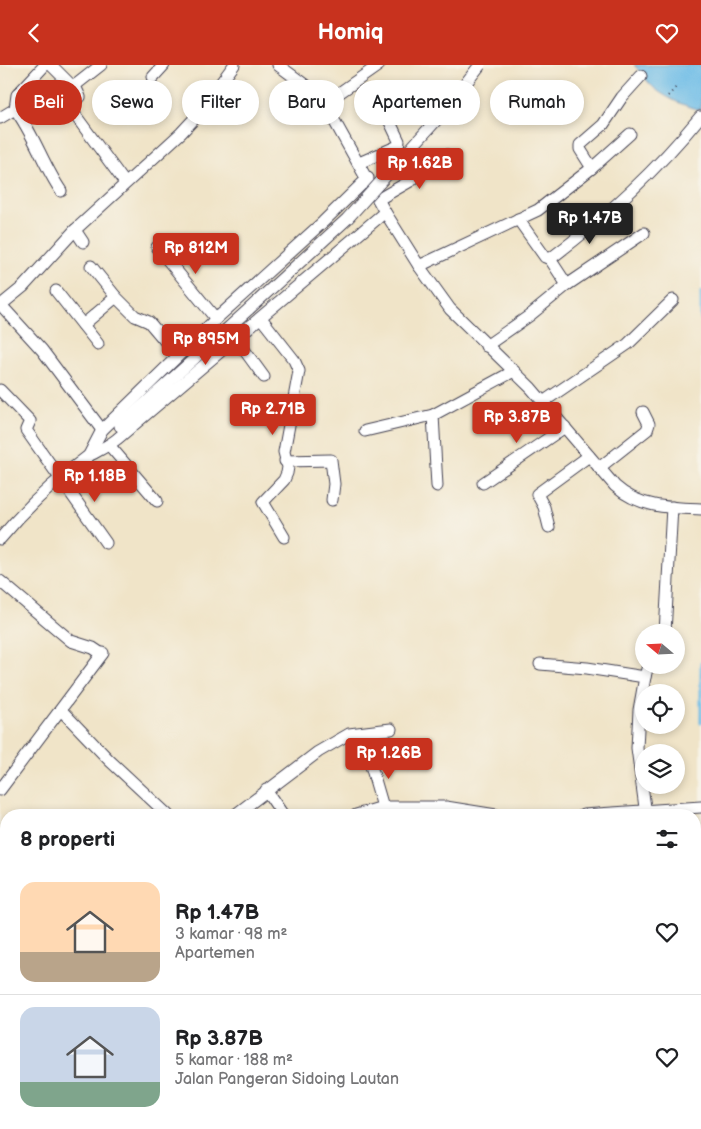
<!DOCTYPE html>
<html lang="id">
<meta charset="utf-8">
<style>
body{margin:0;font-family:"Balsamiq Sans",sans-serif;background:#f2f2f2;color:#202124;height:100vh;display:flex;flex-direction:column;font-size:19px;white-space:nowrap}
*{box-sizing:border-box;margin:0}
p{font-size:16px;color:#757577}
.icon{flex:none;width:28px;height:28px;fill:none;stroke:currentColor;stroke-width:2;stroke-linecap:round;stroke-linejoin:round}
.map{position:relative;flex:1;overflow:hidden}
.panel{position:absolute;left:0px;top:744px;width:701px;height:321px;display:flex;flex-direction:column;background:#fff;border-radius:20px 20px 0 0;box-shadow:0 2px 8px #0003}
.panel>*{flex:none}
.hud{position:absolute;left:15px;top:15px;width:671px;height:45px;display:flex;gap:10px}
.needle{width:32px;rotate:289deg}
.buttons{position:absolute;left:635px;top:559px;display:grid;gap:10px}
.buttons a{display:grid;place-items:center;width:50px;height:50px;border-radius:50%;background:#fff;box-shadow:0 2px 8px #0003;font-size:25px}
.price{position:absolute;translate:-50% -42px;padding:0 11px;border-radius:5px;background:#c8321e;color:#fff;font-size:16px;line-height:32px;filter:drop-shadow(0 1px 2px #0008)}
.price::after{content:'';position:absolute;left:50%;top:30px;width:15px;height:11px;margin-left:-8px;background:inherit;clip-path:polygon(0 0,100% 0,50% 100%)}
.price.selected{background:#222;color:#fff}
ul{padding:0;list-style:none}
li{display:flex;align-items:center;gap:15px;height:125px;padding:0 20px}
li+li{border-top:1px solid #e0e0e0}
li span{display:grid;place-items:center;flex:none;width:140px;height:100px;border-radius:15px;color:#555}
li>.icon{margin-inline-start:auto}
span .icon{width:60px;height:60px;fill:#fffc;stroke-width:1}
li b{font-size:21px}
h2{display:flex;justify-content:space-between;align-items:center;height:60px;padding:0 20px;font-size:21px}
.chip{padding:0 18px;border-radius:22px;background:#fff;box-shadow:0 2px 8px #0003;font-size:18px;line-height:45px}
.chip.selected{background:#c8321e;color:#fff}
header{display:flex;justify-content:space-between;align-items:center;height:65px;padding:0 20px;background:#c8321e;color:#fff;font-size:22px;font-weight:700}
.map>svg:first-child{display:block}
.water{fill:#6cbce7;stroke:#476f91}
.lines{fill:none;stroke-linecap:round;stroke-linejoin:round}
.stream{stroke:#6cbce7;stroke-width:3}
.minor-casing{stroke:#413f50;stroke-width:13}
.path{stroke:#413f50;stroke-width:2;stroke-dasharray:1 4;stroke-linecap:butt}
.minor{stroke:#fff;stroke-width:11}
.minor-bridge-casing{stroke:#413f50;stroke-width:13;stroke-linecap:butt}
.minor-bridge{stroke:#fff;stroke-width:11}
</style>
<header><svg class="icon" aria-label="back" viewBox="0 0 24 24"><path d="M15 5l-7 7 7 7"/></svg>Homiq<svg class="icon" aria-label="heart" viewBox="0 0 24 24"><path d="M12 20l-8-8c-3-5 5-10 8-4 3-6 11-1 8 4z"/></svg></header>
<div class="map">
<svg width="701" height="1064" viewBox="0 0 701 1064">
<rect width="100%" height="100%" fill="#f7f3e8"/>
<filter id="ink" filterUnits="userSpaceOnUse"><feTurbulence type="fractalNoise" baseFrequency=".02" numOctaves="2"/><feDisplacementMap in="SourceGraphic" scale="10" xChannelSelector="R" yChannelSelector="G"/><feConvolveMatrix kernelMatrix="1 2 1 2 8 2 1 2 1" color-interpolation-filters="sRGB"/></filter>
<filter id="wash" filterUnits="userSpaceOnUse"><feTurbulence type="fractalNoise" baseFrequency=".0096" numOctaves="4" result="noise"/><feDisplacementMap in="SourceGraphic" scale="20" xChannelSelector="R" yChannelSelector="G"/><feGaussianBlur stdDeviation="1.12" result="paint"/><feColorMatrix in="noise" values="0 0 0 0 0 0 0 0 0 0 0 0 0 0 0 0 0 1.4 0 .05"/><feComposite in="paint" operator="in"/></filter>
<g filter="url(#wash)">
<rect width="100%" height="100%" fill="#f0e4c8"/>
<!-- water -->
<path class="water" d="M634 0H701V45C685 42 659 30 649 18 644 12 640 6 634 0Z"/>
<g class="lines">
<!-- stream -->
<g class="stream">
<polyline points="701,227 701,254"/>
<polyline points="701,598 701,658"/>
</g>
</g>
</g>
<g filter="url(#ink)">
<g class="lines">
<defs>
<g id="minor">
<polyline points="51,0 73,22 101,0"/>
<path d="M278 0 305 20 335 57 385 147 419 201 450 244 531 323 615 421C639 443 671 443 701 444"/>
<polyline points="153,12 164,0"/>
<polyline points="75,21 80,32 70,43 125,118"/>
<polyline points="322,40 379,0"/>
<path d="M15 44C34 69 43 100 61 126"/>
<polyline points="0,53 15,44 17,30 45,0"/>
<polyline points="359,98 398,81 399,76 389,55"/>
<polyline points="592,103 630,69"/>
<polyline points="379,134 412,115 429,99 447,90"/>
<path d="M518 154 545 192 550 194C606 152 656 106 700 52"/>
<polyline points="75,165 83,177"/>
<polyline points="157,182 216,254"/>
<polyline points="550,194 567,220"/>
<polyline points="91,201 116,232 135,251 149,257 177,290"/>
<polyline points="419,201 538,145 592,103 580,84 580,80 603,60 622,32 641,11"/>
<polyline points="56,226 98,279"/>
<polyline points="0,239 42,285 102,365"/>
<polyline points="1,240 23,222 75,165 181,68 195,53 234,0"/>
<polyline points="261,253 294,295 299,306 284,387 288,402 287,408 284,415 263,437 284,472"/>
<polyline points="83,260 116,232"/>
<polyline points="237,275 264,312"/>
<polyline points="486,281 529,251 567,220 644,168"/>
<polyline points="0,325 30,356 26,365 106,478"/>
<polyline points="543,337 628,279 673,235"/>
<polyline points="433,350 437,421"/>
<polyline points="120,361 249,244"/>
<polyline points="365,366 433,350 514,306"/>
<polyline points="109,380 157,436"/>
<polyline points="88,392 102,365 216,254 323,157 368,113"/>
<polyline points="285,396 331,395 334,419 332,435"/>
<polyline points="599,403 647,365 649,359 643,347"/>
<polyline points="483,418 565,362"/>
<polyline points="549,462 544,442 537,429 589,391"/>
<path d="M0 474C25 444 56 415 87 392 97 386 107 382 117 374L385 147"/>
<polyline points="0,516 71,576 93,583 102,589"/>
<polyline points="665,568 672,442"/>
<polyline points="540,599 587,603 645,612 648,600"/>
<polyline points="645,612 639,645 637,683 646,750"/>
<polyline points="61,645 109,695 168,750"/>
<polyline points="369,694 383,742"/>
<polyline points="0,725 103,588"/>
<polyline points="266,725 283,750"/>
<polyline points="235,750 318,687 349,669 391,664"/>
<polyline points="356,750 383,742 446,742 496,750"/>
<polyline points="583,750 701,742"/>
<polyline points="0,814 6,817"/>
<polyline points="0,947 6,942"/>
<polyline points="296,1059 298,1064"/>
<polyline points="469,1059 470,1064"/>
<polyline points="673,1059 674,1064"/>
<polyline points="59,1064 72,1059"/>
<polyline points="160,1064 172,1059"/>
</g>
</defs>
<!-- minor casing -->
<use href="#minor" class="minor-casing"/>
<!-- path -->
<polyline class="path" points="668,31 678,20"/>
<!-- minor -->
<use href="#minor" class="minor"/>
<defs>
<polyline id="minor-bridge" points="249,244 347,154 441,50 480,0"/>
</defs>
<!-- minor-bridge casing -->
<use href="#minor-bridge" class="minor-bridge-casing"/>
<!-- minor-bridge -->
<use href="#minor-bridge" class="minor-bridge"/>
</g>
</g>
</svg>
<div class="buttons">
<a><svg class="needle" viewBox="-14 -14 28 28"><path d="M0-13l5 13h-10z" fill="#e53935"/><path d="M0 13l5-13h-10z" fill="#757577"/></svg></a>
<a><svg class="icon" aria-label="locate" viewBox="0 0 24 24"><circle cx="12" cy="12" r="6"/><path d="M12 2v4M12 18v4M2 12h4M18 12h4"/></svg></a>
<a><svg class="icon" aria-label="layers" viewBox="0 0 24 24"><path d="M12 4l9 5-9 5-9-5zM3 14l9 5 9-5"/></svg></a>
</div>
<b class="price" style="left:420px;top:125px">Rp 1.62B</b>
<b class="price selected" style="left:590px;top:180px">Rp 1.47B</b>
<b class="price" style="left:196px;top:210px">Rp 812M</b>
<b class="price" style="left:206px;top:301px">Rp 895M</b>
<b class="price" style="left:273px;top:371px">Rp 2.71B</b>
<b class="price" style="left:517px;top:379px">Rp 3.87B</b>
<b class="price" style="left:95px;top:438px">Rp 1.18B</b>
<b class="price" style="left:389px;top:715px">Rp 1.26B</b>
<div class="hud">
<a class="chip selected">Beli</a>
<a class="chip">Sewa</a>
<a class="chip">Filter</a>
<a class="chip">Baru</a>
<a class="chip">Apartemen</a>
<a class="chip">Rumah</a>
</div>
<section class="panel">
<h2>8 properti<svg class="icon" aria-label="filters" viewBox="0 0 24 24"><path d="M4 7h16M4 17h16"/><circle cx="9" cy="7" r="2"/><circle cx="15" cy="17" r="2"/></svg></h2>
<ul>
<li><span style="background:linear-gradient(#ffd9b3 70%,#b9a48a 0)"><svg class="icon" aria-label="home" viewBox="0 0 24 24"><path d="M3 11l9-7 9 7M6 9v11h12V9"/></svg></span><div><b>Rp 1.47B</b><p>3 kamar · 98 m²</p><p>Apartemen</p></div><svg class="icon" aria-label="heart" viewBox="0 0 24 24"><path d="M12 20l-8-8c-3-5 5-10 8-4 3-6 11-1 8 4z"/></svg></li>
<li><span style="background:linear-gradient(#c9d6e8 75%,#7fa58c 0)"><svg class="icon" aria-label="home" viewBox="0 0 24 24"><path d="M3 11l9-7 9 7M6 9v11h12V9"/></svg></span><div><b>Rp 3.87B</b><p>5 kamar · 188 m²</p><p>Jalan Pangeran Sidoing Lautan</p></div><svg class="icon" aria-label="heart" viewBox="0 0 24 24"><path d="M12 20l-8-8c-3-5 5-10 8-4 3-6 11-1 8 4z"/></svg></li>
</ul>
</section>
</div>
